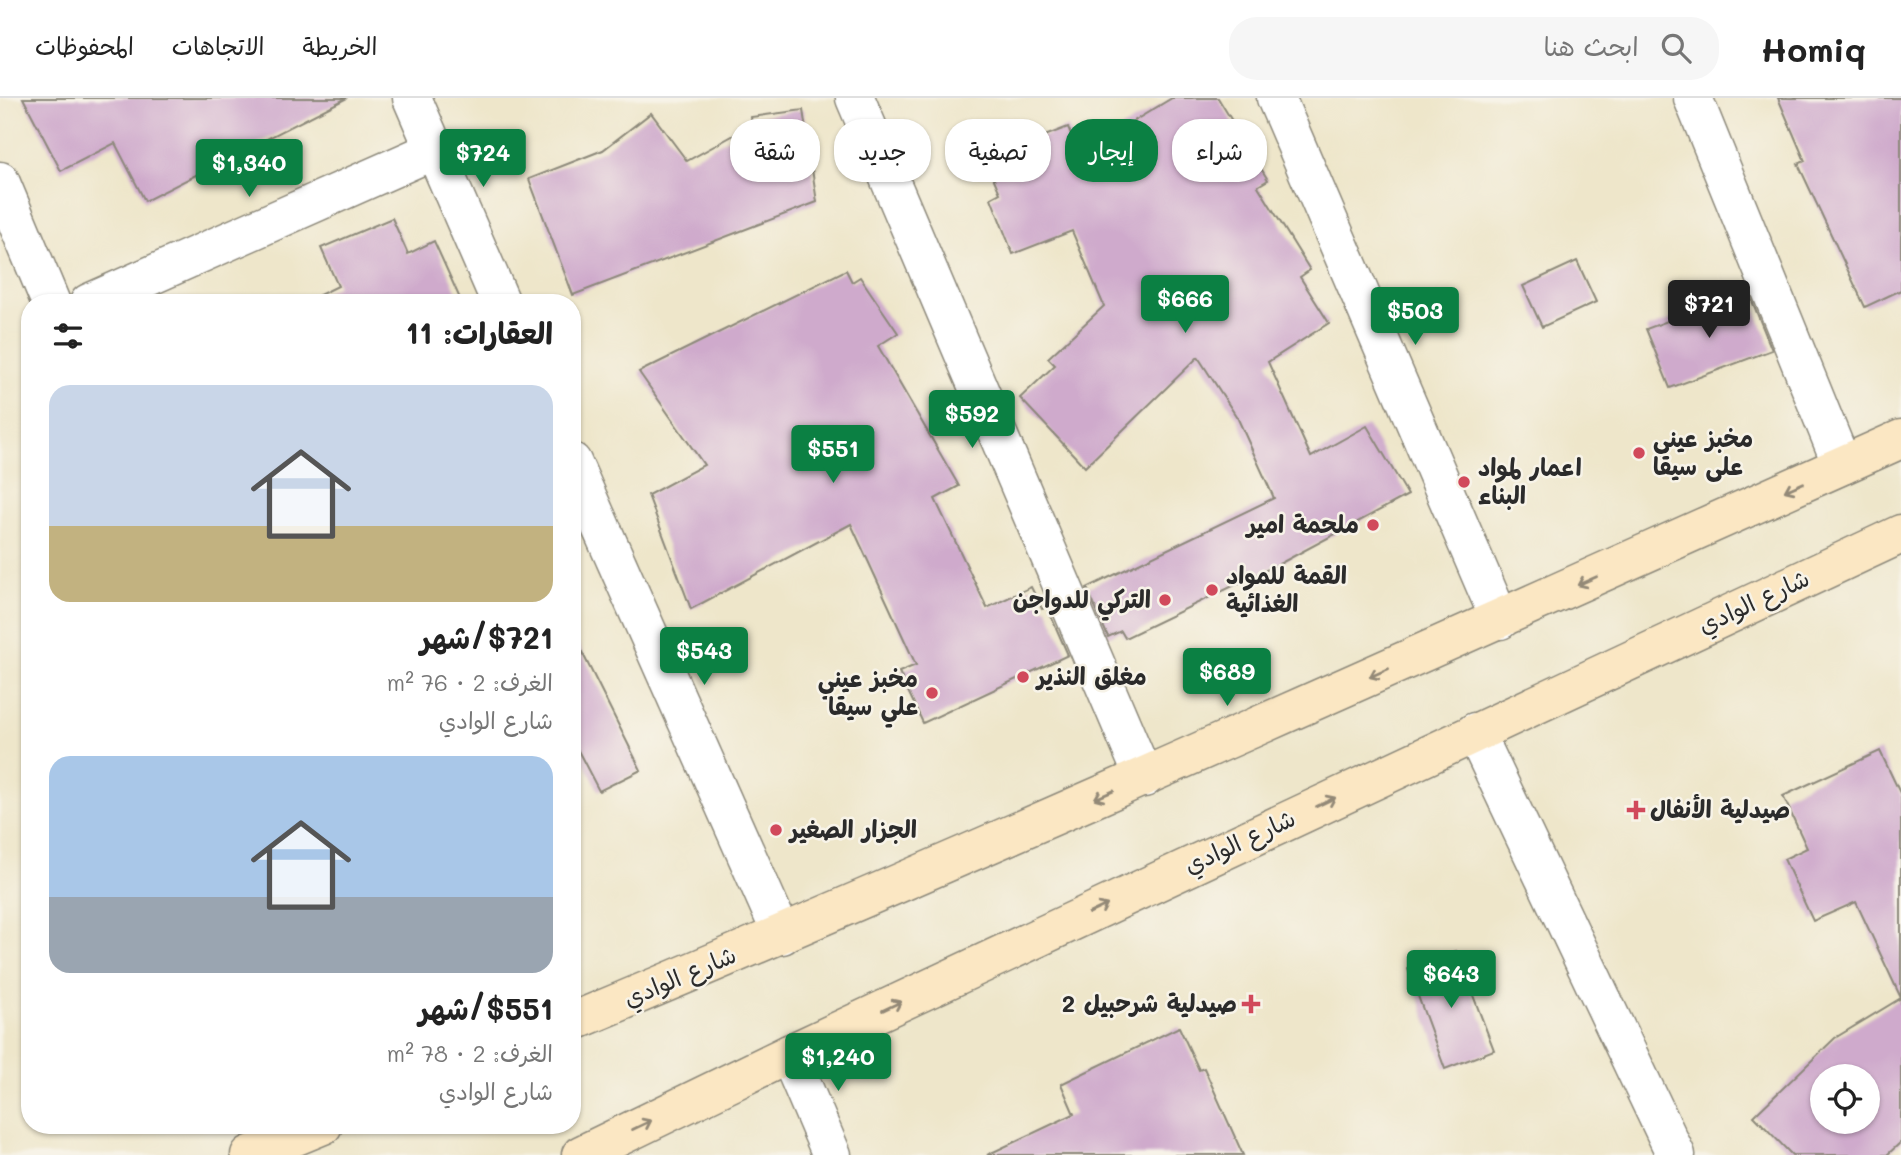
<!DOCTYPE html>
<html lang="ar">
<meta charset="utf-8">
<style>
body{margin:0;font-family:Mali,"Playpen Sans Arabic",sans-serif;background:#f6f6f6;color:#222;direction:rtl;height:100vh;display:flex;flex-direction:column;font-size:26px;white-space:nowrap}
*{box-sizing:border-box;margin:0}
p{font-size:23px;color:#767676}
.icon{flex:none;width:38px;height:38px;fill:none;stroke:currentColor;stroke-width:2;stroke-linecap:round;stroke-linejoin:round}
.map{position:relative;flex:1;overflow:hidden;direction:ltr}
.drawer{position:absolute;left:21px;top:196px;width:560px;height:840px;display:flex;flex-direction:column;background:#fff;border-radius:28px;box-shadow:0 2px 5px #0004;direction:rtl}
.drawer>*{flex:none}
.guide{position:absolute;left:602px;top:21px;width:665px;height:63px;direction:rtl;display:flex;gap:14px}
.controls{position:absolute;left:1810px;top:966px;display:grid;gap:14px}
.controls a{display:grid;place-items:center;width:70px;height:70px;border-radius:50%;background:#fff;box-shadow:0 2px 5px #0004;font-size:35px}
.price{position:absolute;translate:-50% -60px;padding:0 16px;border-radius:7px;background:#0b8043;color:#fff;font-size:23px;line-height:46px;filter:drop-shadow(0 2px 4px #0008)}
.price::after{content:'';position:absolute;left:50%;top:42px;width:21px;height:16px;margin-left:-10px;background:inherit;clip-path:polygon(0 0,100% 0,50% 100%)}
.price.selected{background:#222;color:#fff}
ul{padding:0;list-style:none}
li{display:grid;align-content:center;gap:14px;height:371px;padding:0 28px}
li span{display:grid;place-items:center;height:217px;border-radius:21px;color:#555}
li>.icon{margin-inline-start:auto}
span .icon{width:126px;height:126px;fill:#fffc;stroke-width:1}
li b{font-size:30px}
h2{display:flex;justify-content:space-between;align-items:center;height:84px;padding:0 28px;font-size:30px}
.tag{padding:0 24px;border-radius:28px;background:#fff;box-shadow:0 2px 5px #0004;font-size:24px;line-height:63px}
.tag.selected{background:#0b8043;color:#fff}
header{display:flex;align-items:center;gap:42px;box-sizing:border-box;height:98px;padding:0 35px;background:#fff;border-bottom:2px solid #e0e0e0}
header strong{font-size:33px}
nav{display:flex;gap:38px;margin-inline-start:auto;font-size:24px}
.search{width:490px;height:63px;background:#f6f6f6;display:flex;align-items:center;gap:18px;box-sizing:border-box;padding:0 24px;border-radius:28px;color:#767676;font-size:26px}
.map>svg:first-child{display:block}
.building{fill:#cfaacc;fill-rule:evenodd}
.lines{fill:none;stroke-linecap:round;stroke-linejoin:round}
.street-casing{stroke:#8c887a;stroke-width:41}
.secondary-casing{stroke:#8c887a;stroke-width:41}
.street{stroke:#fff;stroke-width:38}
.secondary{stroke:#fbe7c3;stroke-width:38}
.oneway{stroke:#938977}
.poi-dot{fill:#d1495b;stroke:#f7f3e8;stroke-width:2.5}
.labels{text-anchor:middle;stroke-width:5;stroke-linejoin:round;paint-order:stroke}
.poi-label{font-size:24px;font-weight:bold;fill:#2b2b2b;stroke:#f7f3e8;text-anchor:start}
.street-label{font-size:24px;fill:#2b2b2b;stroke:#f7f3e8}
</style>
<header>
<strong>Homiq</strong>
<div class="search"><svg class="icon" aria-label="search" viewBox="0 0 24 24"><circle cx="10" cy="10" r="6"/><path d="M15 15l6 6"/></svg>ابحث هنا</div>
<nav><a>الخريطة</a><a>الاتجاهات</a><a>المحفوظات</a></nav>
</header>
<div class="map">
<svg width="1901" height="1057" viewBox="0 0 1901 1057">
<rect width="100%" height="100%" fill="#f7f3e8"/>
<filter id="ink" filterUnits="userSpaceOnUse"><feTurbulence type="fractalNoise" baseFrequency=".0143" numOctaves="2"/><feDisplacementMap in="SourceGraphic" scale="14" xChannelSelector="R" yChannelSelector="G"/><feConvolveMatrix kernelMatrix="1 2 1 2 8 2 1 2 1" color-interpolation-filters="sRGB"/></filter>
<filter id="wash" filterUnits="userSpaceOnUse"><feTurbulence type="fractalNoise" baseFrequency=".00686" numOctaves="4" result="noise"/><feDisplacementMap in="SourceGraphic" scale="28" xChannelSelector="R" yChannelSelector="G"/><feGaussianBlur stdDeviation="1.57" result="paint"/><feColorMatrix in="noise" values="0 0 0 0 0 0 0 0 0 0 0 0 0 0 0 0 0 1.4 0 .05"/><feComposite in="paint" operator="in"/></filter>
<g filter="url(#wash)">
<rect width="100%" height="100%" fill="#eee6ca"/>
<g id="blocks">
<!-- building -->
<g class="building">
<polygon points="23,0 347,0 145,103 115,45 61,73"/>
<polygon points="1172,0 1218,0 1268,82 1258,88 1310,172 1300,179 1329,225 1268,264 1311,359 1367,328 1408,397 1281,465 1125,540 1121,533 1108,539 1087,490 1274,400 1238,321 1198,259 1085,369 1020,300 1055,267 1048,260 1104,208 1072,133 1013,156 991,100 1000,95 985,61 1068,29 1079,56"/>
<polygon points="1778,0 1901,0 1901,192 1865,209 1798,66 1805,63"/>
<polygon points="803,12 817,104 573,197 529,81 603,52 651,15 687,63 752,27 751,19"/>
<polygon points="392,120 408,156 434,143 462,205 303,205 338,188 321,150"/>
<polygon points="1577,163 1596,204 1542,229 1523,188"/>
<polygon points="846,172 852,184 860,179 898,235 878,248 959,388 935,401 987,510 1031,489 1042,511 1047,509 1068,557 923,625 899,574 916,567 851,426 691,511 648,397 704,367 639,274"/>
<polygon points="1748,193 1772,252 1670,290 1646,231"/>
<polygon points="572,534 641,672 599,693 572,641"/>
<polygon points="1880,653 1901,697 1901,900 1856,804 1813,823 1784,761 1807,750 1783,698"/>
<polygon points="1456,853 1494,952 1445,971 1408,871"/>
<path d="M1901 900V1044L1887 1057H1792L1754 1018 1835 940ZM1822 978H1867V1024H1822Z"/>
<polygon points="1179,929 1199,972 1204,970 1243,1057 987,1057 1074,1016 1061,986"/>
</g>
</g>
</g>
<g filter="url(#ink)">
<use href="#blocks" fill-opacity="0" stroke="#8c887a" stroke-width="2"/>
<g class="lines">
<defs>
<g id="street">
<polyline points="412,0 501,205"/>
<polyline points="855,0 1144,680"/>
<polyline points="1276,0 1500,522"/>
<polyline points="1693,0 1842,367"/>
<polyline points="0,83 51,205"/>
<polyline points="89,205 434,52"/>
<polyline points="572,364 782,837"/>
<polyline points="1475,634 1676,1057"/>
<polyline points="789,956 832,1057"/>
</g>
<g id="secondary">
<path d="M572 924C1019 738 1459 538 1901 341"/>
<polyline points="250,1057 323,1027"/>
<polyline points="581,1057 789,956 1901,436"/>
</g>
</defs>
<!-- street casing -->
<use href="#street" class="street-casing"/>
<!-- secondary casing -->
<use href="#secondary" class="secondary-casing"/>
<!-- street -->
<use href="#street" class="street"/>
<!-- secondary -->
<use href="#secondary" class="secondary"/>
</g>
<!-- one-way arrows -->
<defs><path id="oneway-shaft" d="M-6 0H5M1.5-3L5.5 0L1.5 3" fill="none" stroke-width="1.6" stroke-linecap="round" stroke-linejoin="round" transform="scale(1.75)"/></defs>
<g class="oneway">
<use href="#oneway-shaft" transform="translate(1794 389) rotate(156)"/>
<use href="#oneway-shaft" transform="translate(1587 483) rotate(156)"/>
<use href="#oneway-shaft" transform="translate(1379 575) rotate(156)"/>
<use href="#oneway-shaft" transform="translate(1104 697) rotate(157)"/>
<use href="#oneway-shaft" transform="translate(1326 704) rotate(-25)"/>
<use href="#oneway-shaft" transform="translate(1098 811) rotate(-25)"/>
<use href="#oneway-shaft" transform="translate(892 908) rotate(-25)"/>
<use href="#oneway-shaft" transform="translate(642 1027) rotate(-26)"/>
</g>
</g>
<!-- markers -->
<g class="poi-dot">
<circle cx="1639" cy="355" r="7"/>
<circle cx="1464" cy="384" r="7"/>
<circle cx="1373" cy="427" r="7"/>
<circle cx="1212" cy="492" r="7"/>
<circle cx="1165" cy="502" r="7"/>
<circle cx="1023" cy="579" r="7"/>
<circle cx="932" cy="595" r="7"/>
<path d="M1632.5 701.5h7v7h7v7h-7v7h-7v-7h-7v-7h7z"/>
<circle cx="776" cy="732" r="7"/>
<path d="M1247.5 895.5h7v7h7v7h-7v7h-7v-7h-7v-7h7z"/>
</g>
<g class="labels">
<!-- poi labels -->
<g class="poi-label">
<text x="1653" y="349">مخبز عيني<tspan x="1653" dy="28">على سيقا</tspan></text>
<text x="1478" y="378">اعمار لمواد<tspan x="1478" dy="28">البناء</tspan></text>
<text x="1359" y="435" text-anchor="end">ملحمة امير</text>
<text x="1226" y="486">القمة للمواد<tspan x="1226" dy="28">الغذائية</tspan></text>
<text x="1151" y="510" text-anchor="end">التركي للدواجن</text>
<text x="1037" y="587">مغلق النذير</text>
<text x="918" y="589" text-anchor="end">مخبز عيني<tspan x="918" dy="28">علي سيقا</tspan></text>
<text x="1650" y="720">صيدلية الأنفال</text>
<text x="790" y="740">الجزار الصغير</text>
<text x="1237" y="914" text-anchor="end">صيدلية شرحبيل 2</text>
</g>
<!-- street labels -->
<g class="street-label">
<text transform="translate(1754 504) rotate(-25)" y="8">شارع الوادي</text>
<text transform="translate(1240 744) rotate(-25)" y="8">شارع الوادي</text>
<text transform="translate(680 879) rotate(-23)" y="8">شارع الوادي</text>
</g>
</g>
</svg>
<div class="controls">
<a><svg class="icon" aria-label="locate" viewBox="0 0 24 24"><circle cx="12" cy="12" r="6"/><path d="M12 2v4M12 18v4M2 12h4M18 12h4"/></svg></a>
</div>
<b class="price" style="left:483px;top:91px">$724</b>
<b class="price" style="left:249px;top:101px">$1,340</b>
<b class="price" style="left:1185px;top:237px">$666</b>
<b class="price selected" style="left:1709px;top:242px">$721</b>
<b class="price" style="left:1415px;top:249px">$503</b>
<b class="price" style="left:972px;top:352px">$592</b>
<b class="price" style="left:833px;top:387px">$551</b>
<b class="price" style="left:704px;top:589px">$543</b>
<b class="price" style="left:1227px;top:610px">$689</b>
<b class="price" style="left:1451px;top:912px">$643</b>
<b class="price" style="left:838px;top:995px">$1,240</b>
<div class="guide">
<a class="tag">شراء</a>
<a class="tag selected">إيجار</a>
<a class="tag">تصفية</a>
<a class="tag">جديد</a>
<a class="tag">شقة</a>
</div>
<section class="drawer">
<h2>العقارات: 11<svg class="icon" aria-label="filters" viewBox="0 0 24 24"><path d="M4 7h16M4 17h16"/><circle cx="9" cy="7" r="2"/><circle cx="15" cy="17" r="2"/></svg></h2>
<ul>
<li><span style="background:linear-gradient(#c9d6e8 65%,#c2b280 0)"><svg class="icon" aria-label="home" viewBox="0 0 24 24"><path d="M3 11l9-7 9 7M6 9v11h12V9"/></svg></span><div><b>$721/شهر</b><p>الغرف: 2 · 76 m²</p><p>شارع الوادي</p></div></li>
<li><span style="background:linear-gradient(#a9c7e8 65%,#9aa5b1 0)"><svg class="icon" aria-label="home" viewBox="0 0 24 24"><path d="M3 11l9-7 9 7M6 9v11h12V9"/></svg></span><div><b>$551/شهر</b><p>الغرف: 2 · 78 m²</p><p>شارع الوادي</p></div></li>
</ul>
</section>
</div>
